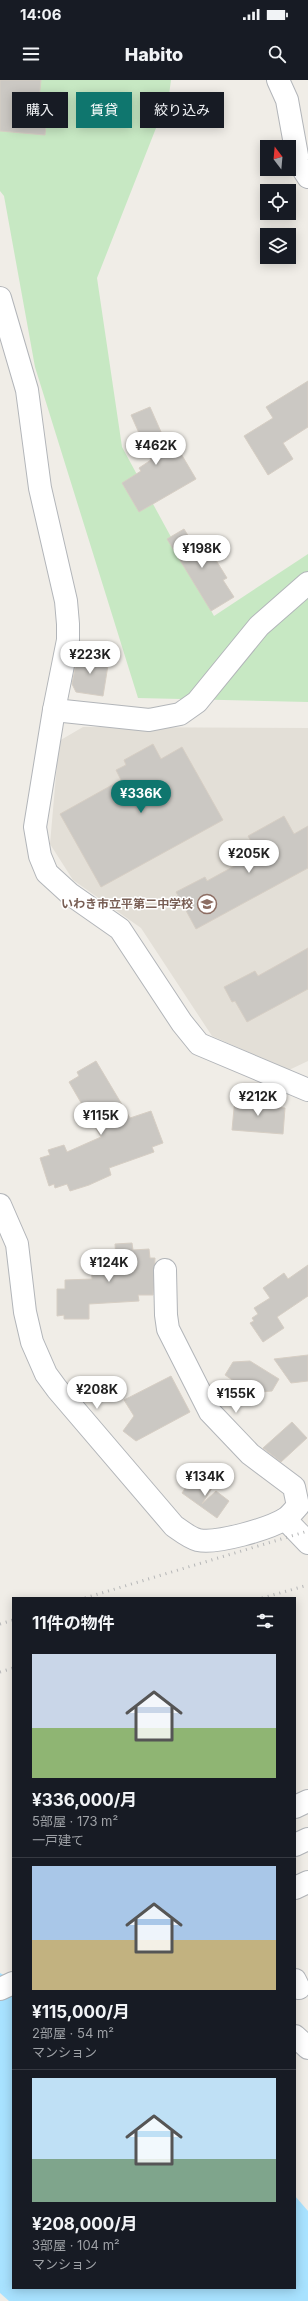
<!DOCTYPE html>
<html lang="ja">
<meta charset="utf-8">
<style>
body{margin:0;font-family:Inter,"Noto Sans JP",sans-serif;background:#242831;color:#f1f3f6;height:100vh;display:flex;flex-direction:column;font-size:15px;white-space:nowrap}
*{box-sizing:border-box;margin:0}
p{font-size:13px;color:#9ea1a6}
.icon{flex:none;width:22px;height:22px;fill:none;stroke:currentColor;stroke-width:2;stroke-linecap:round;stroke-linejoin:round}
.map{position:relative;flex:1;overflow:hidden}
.panel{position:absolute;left:12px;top:1517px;width:284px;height:692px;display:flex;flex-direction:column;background:#171b24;border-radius:0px;box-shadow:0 2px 10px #0003}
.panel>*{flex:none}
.hud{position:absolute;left:12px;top:12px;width:284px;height:36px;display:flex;gap:8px}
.needle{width:26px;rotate:344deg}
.buttons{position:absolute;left:260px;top:60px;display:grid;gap:8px}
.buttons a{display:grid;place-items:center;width:36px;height:36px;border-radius:0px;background:#171b24;box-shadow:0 2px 10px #0003;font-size:20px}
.price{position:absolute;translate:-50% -34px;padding:0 9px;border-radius:14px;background:#fff;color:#222;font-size:13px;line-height:26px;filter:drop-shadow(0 1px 2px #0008)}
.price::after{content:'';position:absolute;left:50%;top:24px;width:12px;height:9px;margin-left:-6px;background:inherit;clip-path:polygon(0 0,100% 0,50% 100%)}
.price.current{background:#0f766e;color:#fff}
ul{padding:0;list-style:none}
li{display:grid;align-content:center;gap:8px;height:212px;padding:0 20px}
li+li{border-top:1px solid #363941}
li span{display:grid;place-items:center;height:124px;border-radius:0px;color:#555}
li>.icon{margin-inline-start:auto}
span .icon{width:72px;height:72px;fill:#fffc;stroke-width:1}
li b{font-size:17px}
h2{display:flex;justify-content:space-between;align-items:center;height:48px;padding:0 20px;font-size:17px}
.pill{padding:0 14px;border-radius:0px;background:#171b24;box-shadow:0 2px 10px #0003;font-size:14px;line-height:36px}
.pill.current{background:#0f766e;color:#fff}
.status{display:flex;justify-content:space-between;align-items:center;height:28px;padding:0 20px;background:#171b24;direction:ltr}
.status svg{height:11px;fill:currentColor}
header{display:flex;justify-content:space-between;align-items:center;height:52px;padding:0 20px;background:#171b24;font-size:18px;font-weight:800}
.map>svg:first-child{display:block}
.education{fill:#e3dfd7}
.green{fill:#c7e8c3}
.water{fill:#a8e2ff}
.building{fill:#cbc8c3;stroke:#d6cec4}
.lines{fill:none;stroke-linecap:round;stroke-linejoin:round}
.minor-casing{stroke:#b2b5b9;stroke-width:24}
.minor{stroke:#fff;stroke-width:22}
.rail{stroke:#b5b6b7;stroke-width:3;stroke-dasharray:1 5;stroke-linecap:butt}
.labels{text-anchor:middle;stroke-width:3;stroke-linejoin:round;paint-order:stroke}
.education-label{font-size:12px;font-weight:bold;fill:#785e54;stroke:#fff;text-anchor:end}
</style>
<div class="status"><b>14:06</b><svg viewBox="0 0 49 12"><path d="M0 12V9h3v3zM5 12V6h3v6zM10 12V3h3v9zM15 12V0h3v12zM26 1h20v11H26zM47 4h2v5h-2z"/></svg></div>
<header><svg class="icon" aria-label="menu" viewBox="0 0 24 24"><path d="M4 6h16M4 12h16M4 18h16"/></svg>Habito<svg class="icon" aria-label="search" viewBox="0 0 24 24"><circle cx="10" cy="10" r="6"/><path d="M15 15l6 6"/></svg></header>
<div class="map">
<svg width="308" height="2221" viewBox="0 0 308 2221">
<rect width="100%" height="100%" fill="#f0ede7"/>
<!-- education -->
<polygon class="education" points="83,647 308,648 308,981 289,990 212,956 141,848 73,800 50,764 59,661"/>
<!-- green -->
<polygon class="green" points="0,0 171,0 169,15 97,198 122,367 214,536 308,474 308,622 138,618 35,287 4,116 0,111"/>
<!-- water -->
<polygon class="water" points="0,1893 13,1900 13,2208 295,2208 295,2116 308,2131 308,2221 9,2221 0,2213"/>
<!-- building -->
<g class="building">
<polygon points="0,0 41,0 38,29 47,30 45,55 0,51"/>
<polygon points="308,301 308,347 283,363 293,379 268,395 244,356 273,338 266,327"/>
<polygon points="150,327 169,370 173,368 176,374 180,372 196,399 139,432 122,403 141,391 139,388 151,380 131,335"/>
<polygon points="184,449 192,462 201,456 227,498 223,500 234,517 211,531 167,459"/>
<polygon points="78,574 109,579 103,616 76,612 72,604"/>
<polygon points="153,664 161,679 182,667 223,740 101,807 60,734 121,700 116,690 126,685 124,680"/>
<polygon points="284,736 294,754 308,746 308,788 196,849 176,812 205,797 207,801 258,773 248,756"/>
<polygon points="308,868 308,909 247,942 235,921 232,922 224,907 255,891 258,896"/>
<polygon points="96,981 130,1038 151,1031 163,1063 152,1067 154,1072 109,1088 111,1095 89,1105 70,1111 67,1104 55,1108 54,1104 49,1106 40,1078 50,1075 48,1070 64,1065 67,1072 101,1057 69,1002 79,996 77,992"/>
<polygon points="235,1018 271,1021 271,1027 285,1028 283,1054 232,1050"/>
<polygon points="132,1163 133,1170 149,1169 150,1178 155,1178 153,1215 138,1215 139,1221 89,1224 89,1239 64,1239 64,1235 57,1236 57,1209 65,1209 65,1200 92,1199 91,1181 116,1180 115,1164"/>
<polygon points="308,1185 308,1216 277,1237 284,1248 263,1262 250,1243 254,1241 252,1238 258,1234 254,1228 270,1218 263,1208 284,1193 288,1199"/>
<polygon points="308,1275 308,1301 291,1303 274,1279"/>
<polygon points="250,1281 279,1299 272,1311 252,1313 225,1295 233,1282"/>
<polygon points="171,1296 190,1332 136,1361 123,1351 134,1336 124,1320"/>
<polygon points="292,1342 307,1358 281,1382 263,1368"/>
<polygon points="194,1395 212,1408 202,1424 216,1411 229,1421 217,1438 182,1413"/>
</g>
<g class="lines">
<defs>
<g id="minor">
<polyline points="278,0 287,20 298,81 308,97"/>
<polyline points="0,218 27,310 40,408 66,521 68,544 68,560 54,630 35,747 40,776 47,793 70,814 120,849 182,943 199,964 308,1010"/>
<polyline points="54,630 149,640 180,634 197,622 259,546 308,503"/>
<path d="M0 1125 17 1164 25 1232 32 1262 46 1294 57 1309 174 1446C181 1451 190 1458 198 1460 217 1464 268 1449 285 1439 290 1436 294 1430 298 1426L294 1407 250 1374 210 1332 168 1249 166 1235 165 1190"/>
<polyline points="285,1439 308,1463"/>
<polyline points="295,1727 308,1721"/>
<polyline points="295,1765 308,1759"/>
<polyline points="295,1808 308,1802"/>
<polyline points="295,1900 299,1908"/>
<polyline points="0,1909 13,1903"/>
<polyline points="295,1956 308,1968"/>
</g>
</defs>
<!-- minor casing -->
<use href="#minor" class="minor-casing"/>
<!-- minor -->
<use href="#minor" class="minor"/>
<!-- rail -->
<g class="rail">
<polyline points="85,1518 308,1451"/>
<polyline points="262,1518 308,1505"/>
<polyline points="0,1544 13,1540"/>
<polyline points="0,1592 13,1588"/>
</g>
</g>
<!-- icons -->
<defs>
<symbol id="school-ring" viewBox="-11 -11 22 22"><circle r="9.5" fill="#fff" stroke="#8d6e63" stroke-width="1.5"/><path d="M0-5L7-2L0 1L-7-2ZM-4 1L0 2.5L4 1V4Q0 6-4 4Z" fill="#8d6e63"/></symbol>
</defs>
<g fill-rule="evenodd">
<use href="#school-ring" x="196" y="813" width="22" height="22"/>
</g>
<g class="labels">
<!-- education labels -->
<g class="education-label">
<text x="193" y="828">いわき市立平第二中学校</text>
</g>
</g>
</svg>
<div class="buttons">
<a><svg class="needle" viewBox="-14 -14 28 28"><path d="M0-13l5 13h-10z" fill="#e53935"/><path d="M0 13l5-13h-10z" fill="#9ea1a6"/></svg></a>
<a><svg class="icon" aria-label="locate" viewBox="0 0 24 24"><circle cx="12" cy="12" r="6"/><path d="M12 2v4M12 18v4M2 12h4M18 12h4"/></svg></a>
<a><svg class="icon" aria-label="layers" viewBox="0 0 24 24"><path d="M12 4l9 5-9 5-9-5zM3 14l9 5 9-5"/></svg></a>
</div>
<b class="price" style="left:156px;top:386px">¥462K</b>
<b class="price" style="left:202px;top:489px">¥198K</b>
<b class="price" style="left:90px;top:595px">¥223K</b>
<b class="price current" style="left:141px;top:734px">¥336K</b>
<b class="price" style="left:249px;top:794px">¥205K</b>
<b class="price" style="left:258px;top:1037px">¥212K</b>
<b class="price" style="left:101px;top:1056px">¥115K</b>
<b class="price" style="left:109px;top:1203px">¥124K</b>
<b class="price" style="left:97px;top:1330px">¥208K</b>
<b class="price" style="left:236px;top:1334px">¥155K</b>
<b class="price" style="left:205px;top:1417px">¥134K</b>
<div class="hud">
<a class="pill">購入</a>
<a class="pill current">賃貸</a>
<a class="pill">絞り込み</a>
</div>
<section class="panel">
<h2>11件の物件<svg class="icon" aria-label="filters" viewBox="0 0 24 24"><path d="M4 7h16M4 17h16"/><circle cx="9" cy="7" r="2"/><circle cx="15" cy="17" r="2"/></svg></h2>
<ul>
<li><span style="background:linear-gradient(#c9d6e8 60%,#8fb573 0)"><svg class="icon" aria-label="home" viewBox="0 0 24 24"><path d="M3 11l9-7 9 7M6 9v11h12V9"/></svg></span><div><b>¥336,000/月</b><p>5部屋 · 173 m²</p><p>一戸建て</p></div></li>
<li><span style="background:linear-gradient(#a9c7e8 60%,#c2b280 0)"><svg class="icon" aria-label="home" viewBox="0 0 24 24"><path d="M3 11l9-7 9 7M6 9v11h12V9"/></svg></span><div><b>¥115,000/月</b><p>2部屋 · 54 m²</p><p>マンション</p></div></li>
<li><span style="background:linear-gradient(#bfe0f5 65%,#7fa58c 0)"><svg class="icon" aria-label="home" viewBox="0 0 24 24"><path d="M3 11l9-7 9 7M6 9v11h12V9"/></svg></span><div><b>¥208,000/月</b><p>3部屋 · 104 m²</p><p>マンション</p></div></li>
</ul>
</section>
</div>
